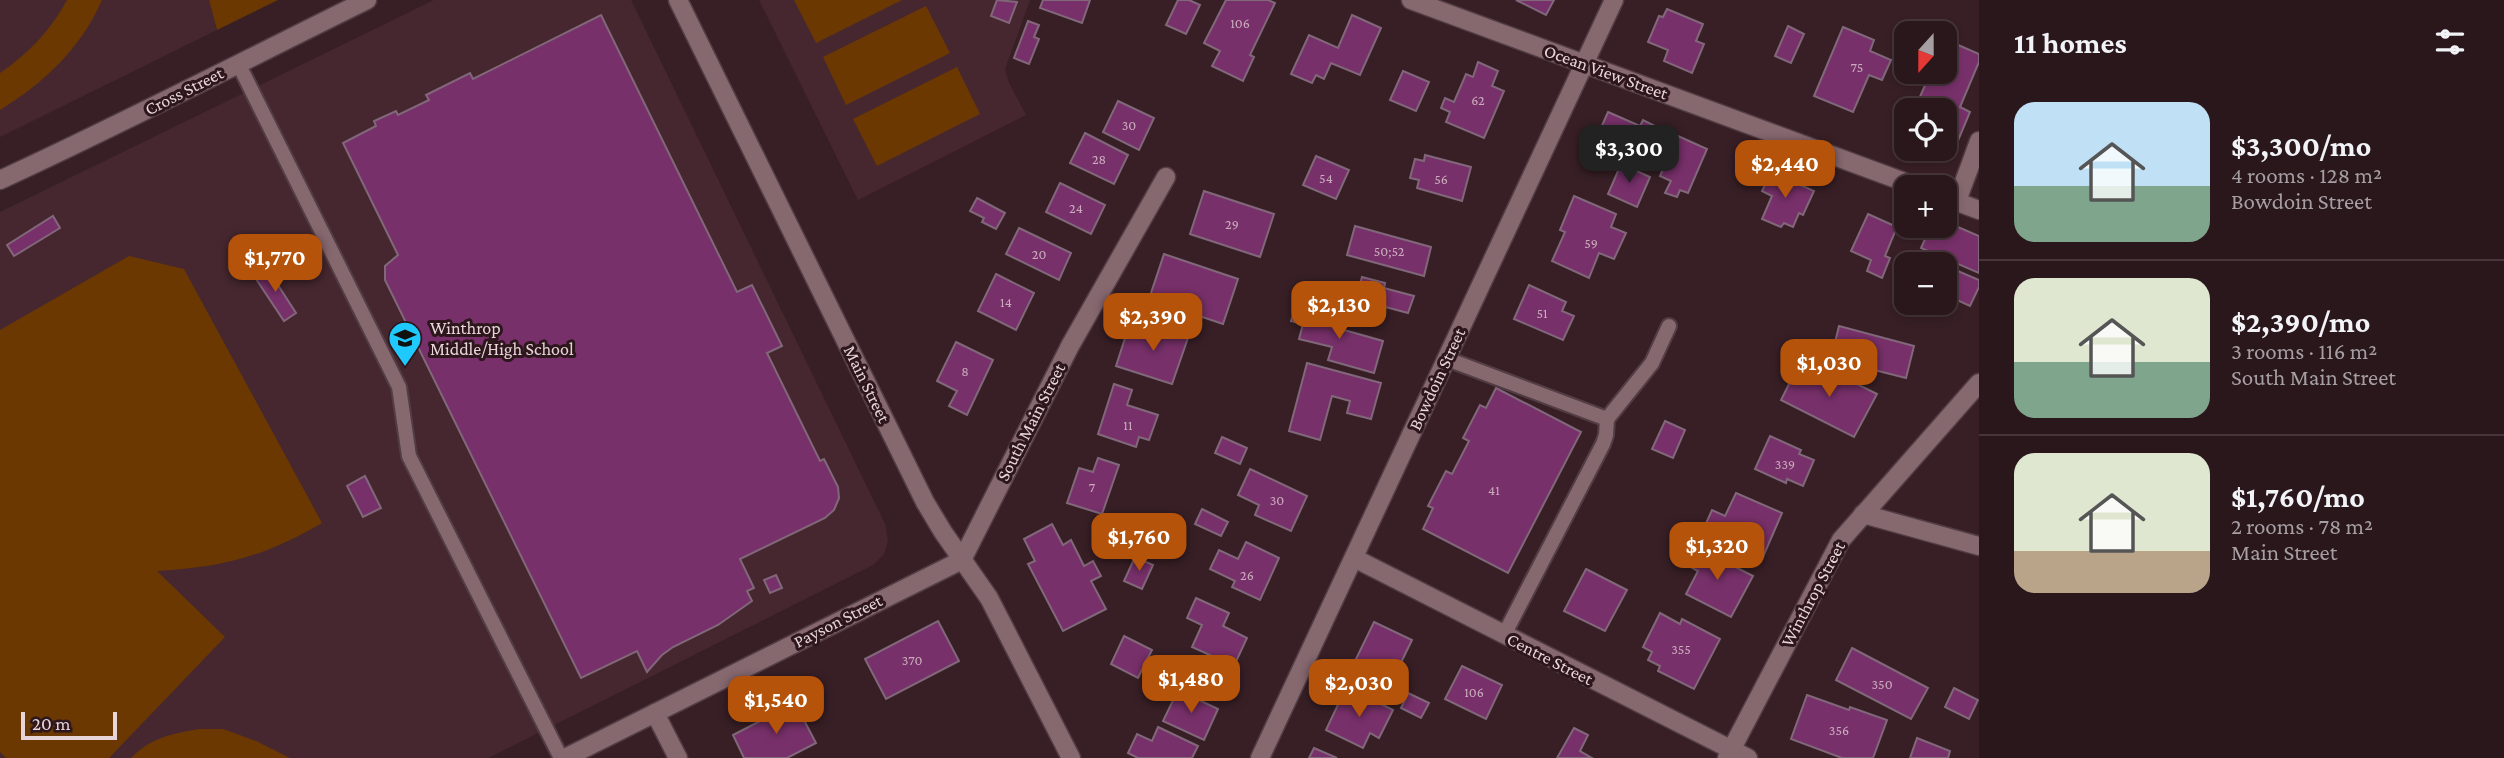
<!DOCTYPE html>
<meta charset="utf-8">
<style>
body{margin:0;font-family:"Crimson Pro",serif;background:#322025;color:#f1f3f6;height:100vh;display:flex;flex-direction:column;font-size:26px;white-space:nowrap}
*{box-sizing:border-box;margin:0}
p{font-size:23px;color:#a59fa3}
.icon{flex:none;width:38px;height:38px;fill:none;stroke:currentColor;stroke-width:2;stroke-linecap:round;stroke-linejoin:round}
.map{position:relative;flex:1;overflow:hidden}
.details{display:flex;flex-direction:column;background:#2a171c;width:525px}
.details>*{flex:none}
.needle{width:46px;rotate:201deg}
.tools{position:absolute;left:1894px;top:21px;display:grid;gap:14px}
.tools a{display:grid;place-items:center;width:63px;height:63px;border-radius:14px;background:#2a171c;box-shadow:0 4px 10px #0003,0 0 0 2px #46363b;font-size:35px}
.scale{position:absolute;left:21px;bottom:18px;width:96px;box-sizing:border-box;padding-left:7px;border:4px solid #e7d5d9;border-top:0;font-size:19px;line-height:24px;white-space:nowrap;color:#e7d5d9;-webkit-text-stroke:5px #2d161c;paint-order:stroke}
.price{position:absolute;translate:-50% -60px;padding:0 16px;border-radius:14px;background:#b45309;color:#fff;font-size:23px;line-height:46px;filter:drop-shadow(0 2px 4px #0008)}
.price::after{content:'';position:absolute;left:50%;top:42px;width:21px;height:16px;margin-left:-10px;background:inherit;clip-path:polygon(0 0,100% 0,50% 100%)}
.price.selected{background:#222;color:#fff}
ul{padding:0;list-style:none}
li{display:flex;align-items:center;gap:21px;height:175px;padding:0 35px}
li+li{border-top:2px solid #46363b}
li span{display:grid;place-items:center;flex:none;width:196px;height:140px;border-radius:21px;color:#555}
li>.icon{margin-inline-start:auto}
span .icon{width:84px;height:84px;fill:#fffc;stroke-width:1}
li b{font-size:30px}
h2{display:flex;justify-content:space-between;align-items:center;height:84px;padding:0 35px;font-size:30px}
main{display:flex;flex:1;min-height:0}
.map>svg:first-child{display:block}
.built{fill:#46272f}
.green{fill:#6b3802}
.building{fill:#78306a;stroke:#80687a;stroke-width:2}
.lines{fill:none;stroke-linecap:round;stroke-linejoin:round}
.service-casing{stroke:#523d44;stroke-width:18}
.minor-casing{stroke:#523d44;stroke-width:21}
.tertiary-casing{stroke:#523d44;stroke-width:21}
.secondary-casing{stroke:#523d44;stroke-width:21}
.service{stroke:#86686f;stroke-width:14}
.minor{stroke:#86686f;stroke-width:18}
.tertiary{stroke:#86686f;stroke-width:18}
.secondary{stroke:#86686f;stroke-width:18}
.labels{text-anchor:middle;stroke-width:6;stroke-linejoin:round;paint-order:stroke}
.number-label{font-size:14px;fill:#cbacbd}
.street-label{font-size:18px;fill:#e7d5d9;stroke:#2d161c}
.poi-label{font-size:18px;fill:#e7d5d9;stroke:#2d161c;text-anchor:start}
</style>
<main>
<div class="map">
<svg width="1979" height="758" viewBox="0 0 1979 758">
<rect width="100%" height="100%" fill="#381f26"/>
<!-- built -->
<g class="built">
<polygon points="0,0 209,0 217,30 0,137"/>
<polygon points="434,0 631,0 885,524 888,541 884,554 873,565 488,758 0,758 0,212"/>
<polygon points="759,0 1030,0 1005,69 1009,83 1026,115 858,200"/>
</g>
<!-- green -->
<g class="green">
<path d="M67 0H102C81 48 44 83 0 110V73C28 54 51 30 67 0Z"/>
<polygon points="209,0 278,0 217,30"/>
<polygon points="794,0 902,0 816,43"/>
<polygon points="926,6 950,53 846,105 823,57"/>
<polygon points="957,67 980,114 877,166 853,119"/>
<path d="M129 256 184 269 322 523C264 557 223 567 157 571L225 637 109 758H6L0 752V330Z"/>
<path d="M200 729H223L256 741 290 758H131C150 738 173 733 200 729Z"/>
</g>
<!-- building -->
<g class="building">
<polygon points="997,0 1017,2 1009,23 991,16"/>
<polygon points="1043,0 1090,0 1082,23 1040,8"/>
<polygon points="1178,0 1189,0 1200,5 1186,34 1166,25"/>
<polygon points="1226,0 1268,0 1275,3 1250,55 1254,57 1243,81 1212,66 1220,51 1204,43"/>
<polygon points="1516,0 1554,0 1546,15"/>
<polygon points="1667,9 1703,24 1696,41 1704,44 1692,73 1664,61 1668,50 1648,42 1659,16 1663,17"/>
<polygon points="601,15 737,292 752,285 782,346 767,353 820,461 824,459 838,487 839,498 834,510 825,518 740,559 754,588 747,591 752,601 718,625 673,647 662,655 647,672 637,651 581,678 385,280 385,266 398,255 343,143 376,126 374,121 396,111 398,115 429,100 426,95 470,73 473,79"/>
<polygon points="1352,15 1381,28 1360,75 1331,63 1324,79 1316,75 1312,83 1291,74 1309,35 1338,48"/>
<polygon points="1028,21 1039,25 1034,37 1039,39 1029,64 1014,58"/>
<polygon points="1788,26 1804,34 1791,63 1775,56"/>
<polygon points="1843,27 1874,40 1870,51 1891,60 1882,80 1869,75 1853,112 1814,96"/>
<polygon points="1956,44 1979,54 1979,62 1960,107 1970,112 1952,155 1936,149 1944,149 1944,110 1914,110 1931,72 1944,72 1944,57 1950,59"/>
<polygon points="1478,62 1498,71 1492,86 1504,91 1484,138 1446,122 1450,112 1441,108 1445,98 1454,102 1466,74 1473,77"/>
<polygon points="1403,71 1429,82 1416,111 1390,100"/>
<polygon points="1118,101 1154,118 1139,150 1103,132"/>
<polygon points="1608,112 1640,126 1643,120 1655,126 1652,132 1659,136 1655,145 1664,149 1656,169 1605,147 1607,144 1596,139"/>
<polygon points="1085,133 1128,155 1114,184 1070,163"/>
<polygon points="1678,136 1707,149 1688,193 1680,190 1677,197 1665,193 1671,181 1660,176"/>
<polygon points="1425,155 1471,167 1462,201 1417,188 1419,180 1410,178 1415,159 1424,161"/>
<polygon points="1316,156 1349,170 1336,199 1303,185"/>
<polygon points="1621,164 1650,177 1637,207 1608,194"/>
<polygon points="1771,172 1814,191 1803,215 1799,213 1793,227 1784,223 1781,227 1762,219 1772,196 1762,191"/>
<polygon points="1060,183 1105,205 1091,234 1046,212"/>
<polygon points="1204,191 1274,214 1260,257 1190,234"/>
<polygon points="1574,196 1616,214 1611,227 1626,233 1614,259 1599,253 1589,278 1552,261 1565,232 1560,230"/>
<polygon points="977,198 1005,213 996,229 982,222 984,218 970,211"/>
<polygon points="1868,214 1897,227 1885,256 1890,258 1882,278 1867,271 1871,260 1851,251"/>
<polygon points="53,216 60,228 14,256 7,245"/>
<polygon points="1944,221 1979,236 1979,273 1921,248 1931,226 1944,226"/>
<polygon points="1355,226 1431,247 1424,276 1347,255"/>
<polygon points="1019,228 1071,253 1059,280 1006,254"/>
<polygon points="1164,254 1238,279 1223,324 1149,299"/>
<polygon points="1944,265 1979,280 1979,287 1970,306 1955,299 1952,305 1944,302"/>
<polygon points="267,268 296,313 284,321 254,276"/>
<polygon points="996,274 1034,293 1016,330 978,311"/>
<polygon points="1362,277 1385,283 1384,288 1414,296 1408,313 1378,305 1376,314 1354,308"/>
<polygon points="1529,285 1566,302 1562,311 1574,316 1563,340 1514,319"/>
<polygon points="1296,307 1326,315 1323,324 1383,341 1374,373 1328,360 1332,347 1299,339 1303,324 1291,321"/>
<polygon points="1145,324 1188,338 1172,384 1116,366 1127,332 1141,336"/>
<polygon points="1839,326 1914,346 1906,378 1831,359"/>
<polygon points="956,342 993,360 967,415 949,406 957,391 937,381"/>
<polygon points="1800,362 1830,378 1833,372 1877,394 1854,437 1781,400"/>
<polygon points="1307,363 1381,383 1371,419 1347,413 1350,401 1332,396 1320,440 1289,431"/>
<polygon points="1114,384 1132,390 1127,405 1158,415 1149,440 1139,437 1136,447 1098,434"/>
<polygon points="1496,388 1581,432 1508,573 1423,529 1433,508 1428,506 1446,471 1452,474 1469,441 1463,438 1480,405 1486,408"/>
<polygon points="1665,421 1685,430 1673,458 1652,449"/>
<polygon points="1770,436 1801,450 1799,454 1814,460 1803,486 1787,479 1786,483 1755,469"/>
<polygon points="1222,437 1247,448 1240,464 1215,453"/>
<polygon points="1098,458 1119,465 1102,514 1067,503 1079,468 1093,472"/>
<polygon points="1250,469 1307,496 1291,531 1255,515 1259,505 1238,495"/>
<polygon points="365,476 381,508 363,517 347,486"/>
<polygon points="1736,493 1782,513 1763,557 1703,530 1712,510 1725,516"/>
<polygon points="1202,509 1228,522 1221,536 1195,524"/>
<polygon points="1052,524 1063,545 1071,540 1084,566 1093,561 1101,576 1091,581 1106,609 1063,631 1028,564 1035,561 1024,539"/>
<polygon points="1246,542 1279,558 1260,600 1232,587 1235,581 1210,569 1219,550 1238,559"/>
<polygon points="1696,547 1753,576 1731,617 1686,594 1698,571 1687,565"/>
<polygon points="1135,557 1153,565 1142,589 1124,581"/>
<polygon points="1586,569 1627,590 1605,631 1564,611"/>
<polygon points="776,575 782,588 770,593 764,580"/>
<polygon points="1196,598 1229,613 1223,626 1247,638 1234,666 1192,647 1202,625 1187,618"/>
<polygon points="1660,613 1680,624 1682,619 1720,639 1694,689 1658,671 1660,666 1648,660 1652,652 1643,647"/>
<polygon points="938,621 959,661 886,699 865,659"/>
<polygon points="1374,622 1412,640 1393,679 1355,661"/>
<polygon points="1124,636 1152,650 1138,678 1111,664"/>
<polygon points="1852,648 1928,688 1911,719 1836,680"/>
<polygon points="1462,666 1502,685 1486,719 1445,699"/>
<polygon points="1954,688 1978,700 1969,719 1945,707"/>
<polygon points="1178,690 1218,709 1204,740 1163,721"/>
<polygon points="1357,692 1393,710 1379,738 1370,733 1363,748 1326,730 1343,694 1354,699"/>
<polygon points="1408,693 1429,703 1421,718 1401,708"/>
<polygon points="1807,695 1849,710 1850,707 1887,720 1873,758 1842,758 1791,739"/>
<polygon points="795,703 816,743 787,758 744,758 733,735"/>
<polygon points="1158,727 1198,746 1192,758 1138,758 1128,753 1137,734 1152,741"/>
<polygon points="1574,728 1588,735 1580,751 1592,758 1557,758"/>
<polygon points="1917,738 1950,751 1948,758 1910,758"/>
<polygon points="1314,748 1337,758 1309,758"/>
</g>
<g class="lines">
<defs>
<g id="service">
<polyline points="238,63 399,387 409,456 561,758"/>
<polyline points="1447,359 1607,419 1652,363 1669,326"/>
<polyline points="1504,635 1603,444 1606,435 1607,419"/>
</g>
<g id="minor">
<polyline points="678,0 925,502 943,532 989,598 1071,758"/>
<polyline points="1411,0 1918,187"/>
<polyline points="1944,197 1979,210"/>
<polyline points="1957,201 1979,141"/>
<polyline points="1354,558 1748,758"/>
<polyline points="655,713 678,758"/>
<polyline points="565,758 962,560 1070,346 1166,177"/>
</g>
<g id="tertiary">
<path d="M0 180C124 123 245 60 367 0"/>
<polyline points="1863,514 1979,546"/>
<polyline points="1260,758 1614,0"/>
</g>
<polyline id="secondary" points="1727,758 1841,540 1979,383"/>
</defs>
<!-- service casing -->
<use href="#service" class="service-casing"/>
<!-- minor casing -->
<use href="#minor" class="minor-casing"/>
<!-- tertiary casing -->
<use href="#tertiary" class="tertiary-casing"/>
<!-- secondary casing -->
<use href="#secondary" class="secondary-casing"/>
<!-- service -->
<use href="#service" class="service"/>
<!-- minor -->
<use href="#minor" class="minor"/>
<!-- tertiary -->
<use href="#tertiary" class="tertiary"/>
<!-- secondary -->
<use href="#secondary" class="secondary"/>
</g>
<!-- icons -->
<defs>
<symbol id="school-pin" viewBox="-11 -11 22 30"><path d="M0 17L-7.5 6A9.5 9.5 0 1 1 7.5 6Z" fill="#20c9fd" stroke="#2d161c"/><path d="M0-5L7-2L0 1L-7-2ZM-4 1L0 2.5L4 1V4Q0 6-4 4Z" fill="#111"/></symbol>
</defs>
<g fill-rule="evenodd">
<use href="#school-pin" x="386" y="319" width="38" height="52"/>
</g>
<g class="labels">
<!-- number labels -->
<g class="number-label">
<text x="1240" y="28">106</text>
<text x="1857" y="72">75</text>
<text x="1478" y="105">62</text>
<text x="1129" y="130">30</text>
<text x="1099" y="164">28</text>
<text x="1326" y="183">54</text>
<text x="1441" y="184">56</text>
<text x="1076" y="213">24</text>
<text x="1232" y="229">29</text>
<text x="1591" y="248">59</text>
<text x="1389" y="256">50;52</text>
<text x="1039" y="259">20</text>
<text x="1006" y="307">14</text>
<text x="1542" y="318">51</text>
<text x="965" y="376">8</text>
<text x="1128" y="430">11</text>
<text x="1785" y="469">339</text>
<text x="1092" y="492">7</text>
<text x="1494" y="495">41</text>
<text x="1277" y="505">30</text>
<text x="1247" y="580">26</text>
<text x="1681" y="654">355</text>
<text x="912" y="665">370</text>
<text x="1882" y="689">350</text>
<text x="1474" y="697">106</text>
<text x="1839" y="735">356</text>
</g>
<!-- street labels -->
<g class="street-label">
<text transform="translate(1606 72) rotate(20)" y="6">Ocean View Street</text>
<text transform="translate(184 91) rotate(-27)" y="6">Cross Street</text>
<text transform="translate(1437 379) rotate(-65)" y="6">Bowdoin Street</text>
<text transform="translate(867 384) rotate(64)" y="6">Main Street</text>
<text transform="translate(1031 422) rotate(-63)" y="6">South Main Street</text>
<text transform="translate(1813 594) rotate(-62)" y="6">Winthrop Street</text>
<text transform="translate(838 621) rotate(-27)" y="6">Payson Street</text>
<text transform="translate(1550 659) rotate(27)" y="6">Centre Street</text>
</g>
<!-- poi labels -->
<g class="poi-label">
<text x="430" y="334">Winthrop<tspan x="430" dy="21">Middle/High School</tspan></text>
</g>
</g>
</svg>
<div class="tools">
<a><svg class="needle" viewBox="-14 -14 28 28"><path d="M0-13l5 13h-10z" fill="#e53935"/><path d="M0 13l5-13h-10z" fill="#a59fa3"/></svg></a>
<a><svg class="icon" aria-label="locate" viewBox="0 0 24 24"><circle cx="12" cy="12" r="6"/><path d="M12 2v4M12 18v4M2 12h4M18 12h4"/></svg></a>
<a>+</a>
<a>−</a>
</div>
<div class="scale">20 m</div>
<b class="price selected" style="left:1629px;top:185px">$3,300</b>
<b class="price" style="left:1785px;top:200px">$2,440</b>
<b class="price" style="left:275px;top:294px">$1,770</b>
<b class="price" style="left:1339px;top:341px">$2,130</b>
<b class="price" style="left:1153px;top:353px">$2,390</b>
<b class="price" style="left:1829px;top:399px">$1,030</b>
<b class="price" style="left:1139px;top:573px">$1,760</b>
<b class="price" style="left:1717px;top:582px">$1,320</b>
<b class="price" style="left:1191px;top:715px">$1,480</b>
<b class="price" style="left:1359px;top:719px">$2,030</b>
<b class="price" style="left:776px;top:736px">$1,540</b>
</div>
<section class="details">
<h2>11 homes<svg class="icon" aria-label="filters" viewBox="0 0 24 24"><path d="M4 7h16M4 17h16"/><circle cx="9" cy="7" r="2"/><circle cx="15" cy="17" r="2"/></svg></h2>
<ul>
<li><span style="background:linear-gradient(#bfe0f5 60%,#7fa58c 0)"><svg class="icon" aria-label="home" viewBox="0 0 24 24"><path d="M3 11l9-7 9 7M6 9v11h12V9"/></svg></span><div><b>$3,300/mo</b><p>4 rooms · 128 m²</p><p>Bowdoin Street</p></div></li>
<li><span style="background:linear-gradient(#dfe7d0 60%,#7fa58c 0)"><svg class="icon" aria-label="home" viewBox="0 0 24 24"><path d="M3 11l9-7 9 7M6 9v11h12V9"/></svg></span><div><b>$2,390/mo</b><p>3 rooms · 116 m²</p><p>South Main Street</p></div></li>
<li><span style="background:linear-gradient(#dfe7d0 70%,#b9a48a 0)"><svg class="icon" aria-label="home" viewBox="0 0 24 24"><path d="M3 11l9-7 9 7M6 9v11h12V9"/></svg></span><div><b>$1,760/mo</b><p>2 rooms · 78 m²</p><p>Main Street</p></div></li>
</ul>
</section>
</main>
